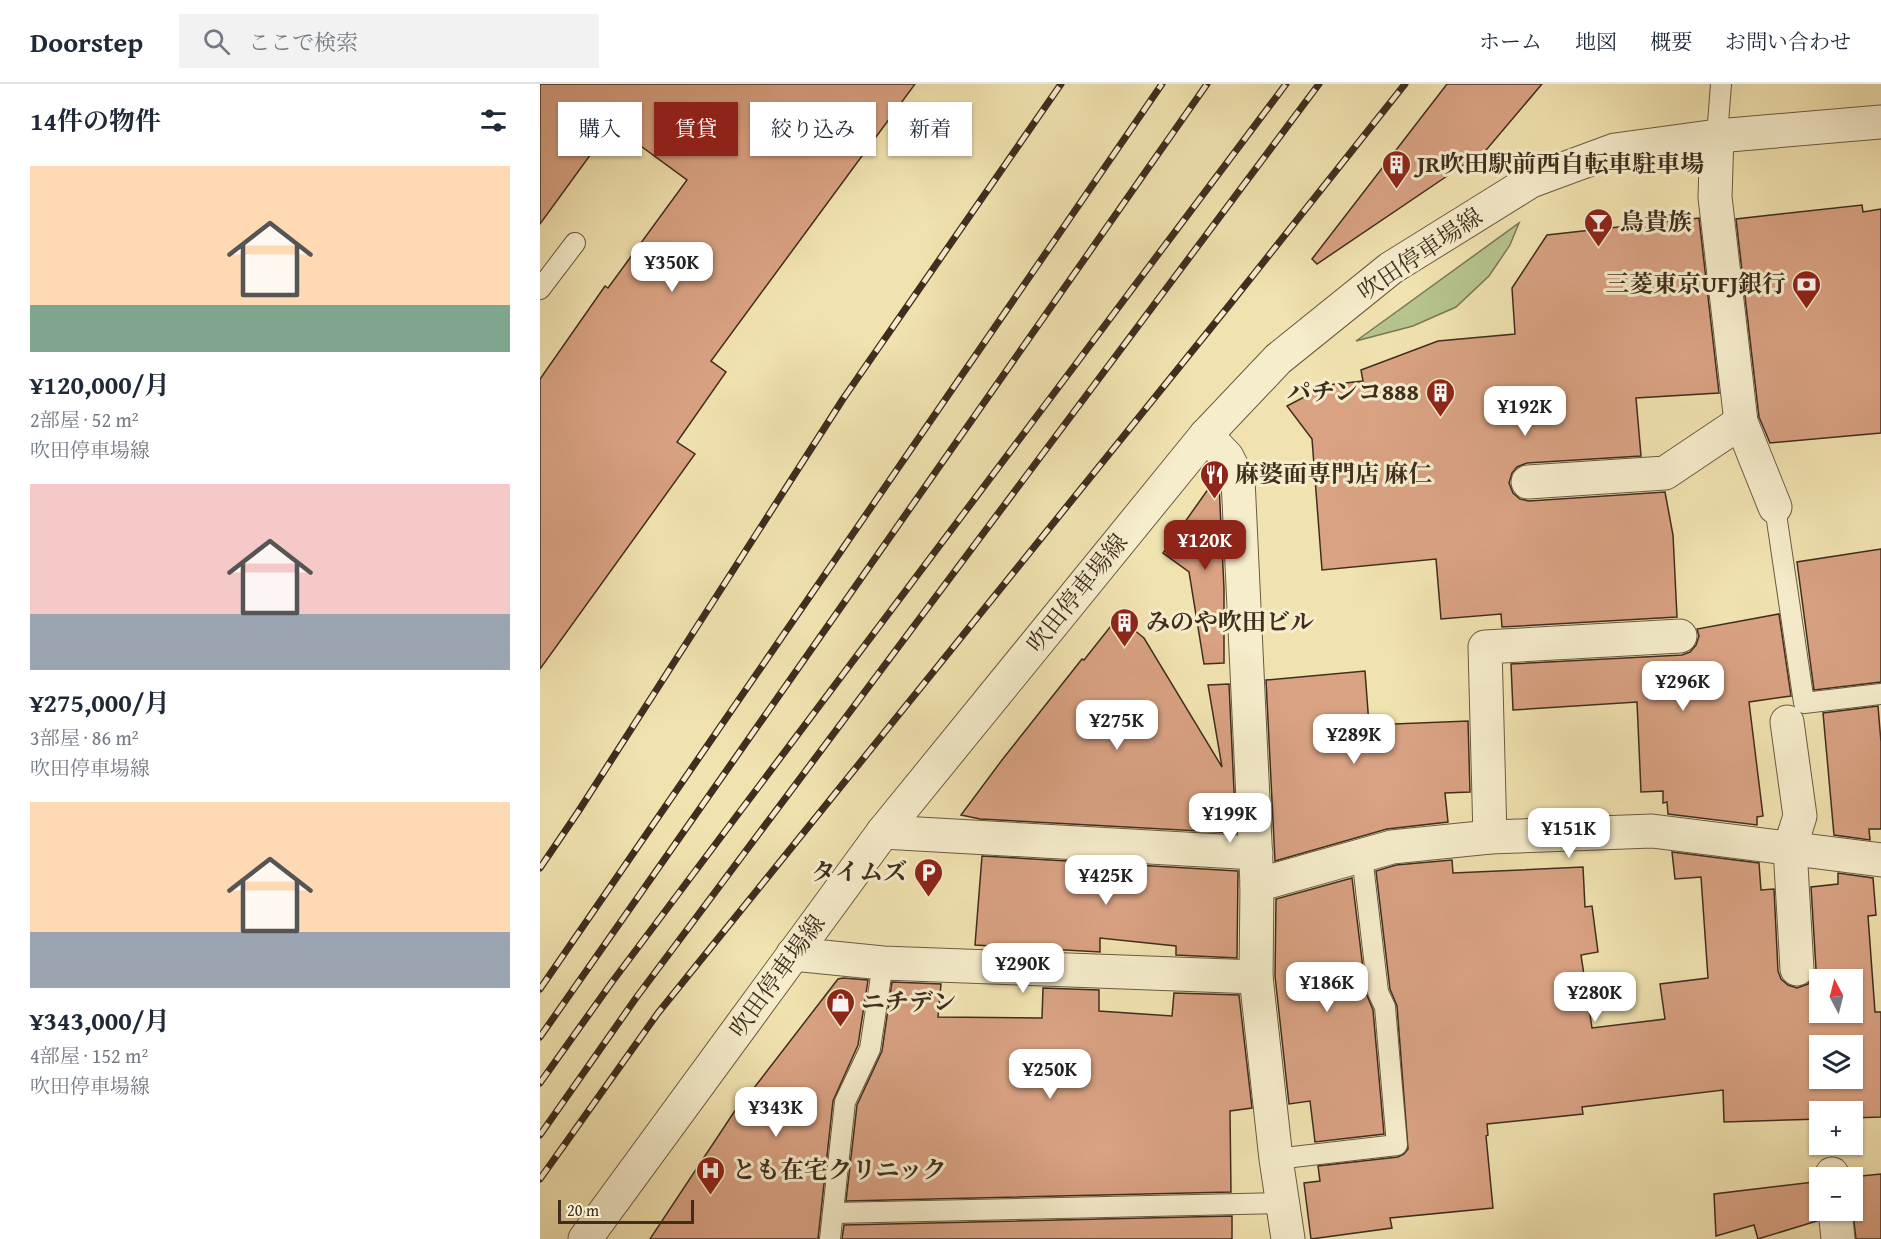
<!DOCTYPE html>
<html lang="ja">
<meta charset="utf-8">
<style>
body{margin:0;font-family:"Gentium Book Plus","Noto Serif JP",serif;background:#f2f2f3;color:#1f2937;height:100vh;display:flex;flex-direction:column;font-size:22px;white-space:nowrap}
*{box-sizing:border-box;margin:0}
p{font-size:20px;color:#747a83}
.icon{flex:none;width:33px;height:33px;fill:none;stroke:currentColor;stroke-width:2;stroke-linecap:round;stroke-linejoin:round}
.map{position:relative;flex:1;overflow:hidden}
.panel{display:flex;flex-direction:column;background:#fff;width:540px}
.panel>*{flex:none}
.banner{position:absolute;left:18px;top:18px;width:570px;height:54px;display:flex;gap:12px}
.needle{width:39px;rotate:353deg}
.controls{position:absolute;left:1269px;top:885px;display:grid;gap:12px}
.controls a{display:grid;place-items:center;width:54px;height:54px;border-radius:0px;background:#fff;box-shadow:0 2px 4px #0004;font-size:30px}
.scale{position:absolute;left:18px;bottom:15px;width:136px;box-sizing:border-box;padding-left:6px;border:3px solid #3f2d1e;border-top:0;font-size:16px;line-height:21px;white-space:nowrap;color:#3f2d1e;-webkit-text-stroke:4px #f6edcc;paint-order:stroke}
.price{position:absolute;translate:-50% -51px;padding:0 14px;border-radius:12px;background:#fff;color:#222;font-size:20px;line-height:39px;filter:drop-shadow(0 2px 3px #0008)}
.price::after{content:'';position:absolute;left:50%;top:36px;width:18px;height:14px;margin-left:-9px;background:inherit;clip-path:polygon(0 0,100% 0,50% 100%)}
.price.on{background:#8f2418;color:#fff}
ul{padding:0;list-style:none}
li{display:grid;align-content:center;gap:12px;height:318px;padding:0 30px}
li span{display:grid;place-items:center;height:186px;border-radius:0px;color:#555}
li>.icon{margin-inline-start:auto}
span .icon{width:108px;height:108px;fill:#fffc;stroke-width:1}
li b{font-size:26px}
h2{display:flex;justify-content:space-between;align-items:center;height:72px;padding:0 30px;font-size:26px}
.chip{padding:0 21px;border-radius:0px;background:#fff;box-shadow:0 2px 4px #0004;font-size:21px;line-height:54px}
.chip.on{background:#8f2418;color:#fff}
header{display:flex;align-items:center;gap:36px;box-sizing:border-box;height:84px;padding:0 30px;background:#fff;border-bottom:2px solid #e0e1e3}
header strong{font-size:28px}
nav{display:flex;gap:33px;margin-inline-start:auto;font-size:21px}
.search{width:420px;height:54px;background:#f2f2f3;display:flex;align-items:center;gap:15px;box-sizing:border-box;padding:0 21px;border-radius:0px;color:#747a83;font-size:22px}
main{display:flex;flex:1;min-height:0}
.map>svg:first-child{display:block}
.green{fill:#b6c48e;stroke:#7a7856;stroke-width:1.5}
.building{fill:#d9a283;stroke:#3f2d1e;stroke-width:1.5;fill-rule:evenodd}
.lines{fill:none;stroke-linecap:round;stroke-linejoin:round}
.service-casing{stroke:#6c5a42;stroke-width:22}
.minor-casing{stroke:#6c5a42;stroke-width:35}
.tertiary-casing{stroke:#6c5a42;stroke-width:35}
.service{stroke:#f6edcc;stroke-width:20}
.minor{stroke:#f6edcc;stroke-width:33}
.tertiary{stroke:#f6edcc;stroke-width:33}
.rail-casing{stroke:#3f2d1e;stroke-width:7}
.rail{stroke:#f6edcc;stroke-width:4.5;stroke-dasharray:14;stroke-linecap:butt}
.labels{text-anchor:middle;stroke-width:6;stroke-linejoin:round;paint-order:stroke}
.poi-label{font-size:24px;font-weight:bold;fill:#3f2d1e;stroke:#f6edcc;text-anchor:start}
.street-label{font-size:24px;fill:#3f2d1e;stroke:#f6edcc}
</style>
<header>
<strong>Doorstep</strong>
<div class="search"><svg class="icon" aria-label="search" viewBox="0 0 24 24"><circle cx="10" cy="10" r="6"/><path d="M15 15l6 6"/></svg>ここで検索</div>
<nav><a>ホーム</a><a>地図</a><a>概要</a><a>お問い合わせ</a></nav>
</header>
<main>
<section class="panel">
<h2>14件の物件<svg class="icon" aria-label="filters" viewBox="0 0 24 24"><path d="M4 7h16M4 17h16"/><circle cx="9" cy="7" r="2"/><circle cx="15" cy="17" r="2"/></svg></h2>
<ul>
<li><span style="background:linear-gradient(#ffd9b3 75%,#7fa58c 0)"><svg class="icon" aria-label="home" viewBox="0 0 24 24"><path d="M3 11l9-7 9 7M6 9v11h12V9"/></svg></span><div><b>¥120,000/月</b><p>2部屋 · 52 m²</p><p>吹田停車場線</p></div></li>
<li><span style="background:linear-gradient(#f6c9c9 70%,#9aa5b1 0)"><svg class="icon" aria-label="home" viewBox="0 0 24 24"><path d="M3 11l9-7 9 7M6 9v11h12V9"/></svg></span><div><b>¥275,000/月</b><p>3部屋 · 86 m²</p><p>吹田停車場線</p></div></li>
<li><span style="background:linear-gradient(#ffd9b3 70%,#9aa5b1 0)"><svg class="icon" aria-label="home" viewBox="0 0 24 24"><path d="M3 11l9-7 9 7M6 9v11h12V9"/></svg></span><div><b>¥343,000/月</b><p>4部屋 · 152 m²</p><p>吹田停車場線</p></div></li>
</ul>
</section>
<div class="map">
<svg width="1341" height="1155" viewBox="0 0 1341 1155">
<rect width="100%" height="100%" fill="#f1e3b0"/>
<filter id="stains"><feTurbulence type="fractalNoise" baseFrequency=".00333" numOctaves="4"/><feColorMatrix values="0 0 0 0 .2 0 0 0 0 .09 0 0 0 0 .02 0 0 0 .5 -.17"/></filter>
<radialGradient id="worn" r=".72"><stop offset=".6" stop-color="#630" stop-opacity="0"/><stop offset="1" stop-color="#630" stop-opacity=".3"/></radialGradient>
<!-- green -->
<polygon class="green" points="979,139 970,161 949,192 916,223 873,242 816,257"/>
<!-- building -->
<g class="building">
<polygon points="0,0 375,0 171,277 186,288 137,358 155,370 0,585 0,295 65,202 68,204 147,96 72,41 0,140"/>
<polygon points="907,0 1002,0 947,65 777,180 772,175"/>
<polygon points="1322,121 1323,128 1341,125 1341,349 1230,359 1219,333 1196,135"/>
<polygon points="1159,134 1179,309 1096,314 1101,372 987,379 977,383 972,389 969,399 973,409 980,415 989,417 1125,408 1133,451 1137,533 962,543 961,530 901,535 896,475 782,486 772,355 747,322 787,301 823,297 821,286 898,257 975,250 972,204 1007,151"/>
<polygon points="676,394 679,400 684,505 684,579 664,580 649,488 623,469"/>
<polygon points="1341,465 1341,598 1274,606 1257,478"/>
<polygon points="1239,530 1251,612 1209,618 1223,732 1217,733 1217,741 1128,730 1127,718 1123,719 1123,707 1101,708 1097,618 973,626 971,580 1142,571 1150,568 1156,561 1159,552 1157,545"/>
<polygon points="578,533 604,554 682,683 668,601 689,600 696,749 440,735 421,731 462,676 542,575 544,576"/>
<polygon points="825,587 829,641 928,637 930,708 905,709 908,738 847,745 735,777 726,596"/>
<polygon points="1338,622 1341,658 1341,745 1329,745 1330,756 1294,751 1283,629"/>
<path d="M1132 768 1219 779 1221 806 1234 805 1238 887 1241 895 1248 901 1257 904 1268 900 1273 894 1276 885 1271 803 1298 800V789L1333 794 1336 831 1328 832 1335 928H1341V1033L1312 1034V1028H1280V1035L1184 1038 1183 1006 1042 1023 1043 1030 947 1040 948 1051 946 1052 953 1124 850 1134 852 1144 771 1155 764 1099 780 1097 778 1082 858 1073 864 1070 868 1065 857 922 850 905 836 787 856 781 912 776 913 789 1043 783 1045 823 1052 822 1058 868 1041 871 1052 944 1125 935 1120 900 1168 894 1161 793 1135 795ZM1280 896H1312V928H1280ZM1280 962H1312V994H1280Z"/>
<polygon points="442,772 698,787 697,874 636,871 636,862 560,854 560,868 435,861"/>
<polygon points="812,794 826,909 833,926 844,1050 775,1058 770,1017 749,1020 735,892 736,815"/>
<polygon points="303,894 328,896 318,961 293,1017 278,1155 110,1155 198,1022 200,1022 298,895"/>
<polygon points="352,898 401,900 398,933 502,934 503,904 559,906 559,927 632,932 634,909 699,911 712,1024 690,1027 691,1108 306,1117 317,1021 342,967"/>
<polygon points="1341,1090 1341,1155 1316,1155 1312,1121 1312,1094 1311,1093"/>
<polygon points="1274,1098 1280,1107 1276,1127 1277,1137 1218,1155 1214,1141 1176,1152 1174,1110"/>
<polygon points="692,1132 692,1155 302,1155 304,1141"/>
</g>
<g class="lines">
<defs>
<g id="service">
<polyline points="1177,52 1181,0"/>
<polyline points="0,205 35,159"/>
<polyline points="1235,423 1264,619 1341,610"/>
<polyline points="736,1075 857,1061 845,923 838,908 822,772"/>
<polyline points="293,1129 742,1119"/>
<polyline points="290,1155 305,1018 330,965 343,879"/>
</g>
<g id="minor">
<polyline points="1177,52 1175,113 1201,338 1235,423"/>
<polyline points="666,351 687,373 698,395 717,801 716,893 736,1075 748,1155"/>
<polyline points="988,398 1125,389 1201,338"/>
<polyline points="1247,638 1260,732 1250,764 1257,885"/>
<polyline points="343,748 716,769"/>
<polyline points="950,753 945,563 1140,552"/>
<polyline points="717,801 852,763 950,753 1112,747 1341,776"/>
<polyline points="253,870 343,879 716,893"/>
<polyline points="1292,1090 1292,1094"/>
<polyline points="1295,1126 1298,1155"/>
</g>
<polyline id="tertiary" points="45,1155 343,748 666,351 738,275 851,184 991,97 1075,66 1177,52 1341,38"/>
</defs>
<!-- service casing -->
<use href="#service" class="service-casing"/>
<!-- minor casing -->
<use href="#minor" class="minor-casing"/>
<!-- tertiary casing -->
<use href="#tertiary" class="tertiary-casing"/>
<!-- service -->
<use href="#service" class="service"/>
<!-- minor -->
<use href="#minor" class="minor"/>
<!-- tertiary -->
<use href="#tertiary" class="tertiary"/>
<defs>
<g id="rail">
<polyline points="0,784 38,728 303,315 521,0"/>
<polyline points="0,905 622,0"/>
<polyline points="0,953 667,0"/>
<polyline points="0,999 72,898 746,0"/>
<polyline points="0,1051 96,914 779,0"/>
<polyline points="0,1095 118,929 691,219 865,0"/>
</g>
</defs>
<!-- rail casing -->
<use href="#rail" class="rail-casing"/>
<!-- rail -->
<use href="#rail" class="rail"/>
</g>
<!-- icons -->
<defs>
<symbol id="building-pin" viewBox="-11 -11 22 30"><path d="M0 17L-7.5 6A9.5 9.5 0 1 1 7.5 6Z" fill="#8f2418" stroke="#f6edcc"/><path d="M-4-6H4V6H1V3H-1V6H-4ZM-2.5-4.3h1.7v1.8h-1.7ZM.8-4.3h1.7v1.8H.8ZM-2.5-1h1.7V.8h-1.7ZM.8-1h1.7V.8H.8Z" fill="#fff"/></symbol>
<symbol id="bar-pin" viewBox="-11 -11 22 30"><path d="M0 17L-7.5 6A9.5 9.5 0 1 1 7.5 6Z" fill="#8f2418" stroke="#f6edcc"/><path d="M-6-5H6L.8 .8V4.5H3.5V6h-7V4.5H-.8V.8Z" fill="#fff"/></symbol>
<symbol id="bank-pin" viewBox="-11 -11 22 30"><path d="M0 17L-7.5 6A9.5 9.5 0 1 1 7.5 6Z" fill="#8f2418" stroke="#f6edcc"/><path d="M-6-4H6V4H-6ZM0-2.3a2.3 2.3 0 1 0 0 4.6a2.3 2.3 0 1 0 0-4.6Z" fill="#fff"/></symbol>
<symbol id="restaurant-pin" viewBox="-11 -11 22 30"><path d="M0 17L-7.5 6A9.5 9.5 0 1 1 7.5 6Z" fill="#8f2418" stroke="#f6edcc"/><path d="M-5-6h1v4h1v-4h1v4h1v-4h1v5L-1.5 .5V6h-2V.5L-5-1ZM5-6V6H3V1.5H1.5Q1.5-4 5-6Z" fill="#fff"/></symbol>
<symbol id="parking-pin" viewBox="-11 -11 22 30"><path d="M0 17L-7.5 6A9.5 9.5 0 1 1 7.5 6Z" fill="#8f2418" stroke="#f6edcc"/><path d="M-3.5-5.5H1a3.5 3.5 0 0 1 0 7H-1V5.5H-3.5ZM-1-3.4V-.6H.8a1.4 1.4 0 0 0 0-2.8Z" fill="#fff"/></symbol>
<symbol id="shop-pin" viewBox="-11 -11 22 30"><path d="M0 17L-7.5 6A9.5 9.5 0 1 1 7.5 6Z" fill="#8f2418" stroke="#f6edcc"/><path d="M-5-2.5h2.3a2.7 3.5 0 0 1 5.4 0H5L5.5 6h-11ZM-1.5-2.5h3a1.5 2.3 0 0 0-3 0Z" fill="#fff"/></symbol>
<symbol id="hospital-pin" viewBox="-11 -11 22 30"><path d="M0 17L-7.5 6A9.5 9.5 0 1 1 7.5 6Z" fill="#8f2418" stroke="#f6edcc"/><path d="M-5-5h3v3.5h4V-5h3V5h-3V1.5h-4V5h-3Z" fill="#fff"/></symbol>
</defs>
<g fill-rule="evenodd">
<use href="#building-pin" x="840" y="64" width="33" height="45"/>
<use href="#bar-pin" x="1042" y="122" width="33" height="45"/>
<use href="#bank-pin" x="1250" y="184" width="33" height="45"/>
<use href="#building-pin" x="884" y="292" width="33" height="45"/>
<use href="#restaurant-pin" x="658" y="374" width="33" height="45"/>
<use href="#building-pin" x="568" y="522" width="33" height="45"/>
<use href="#parking-pin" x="372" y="772" width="33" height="45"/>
<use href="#shop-pin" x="284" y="902" width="33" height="45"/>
<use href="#hospital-pin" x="154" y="1070" width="33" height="45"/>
</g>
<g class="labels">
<!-- poi labels -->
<g class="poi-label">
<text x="877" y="88">JR吹田駅前西自転車駐車場</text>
<text x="1080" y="146">鳥貴族</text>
<text x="1246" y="208" text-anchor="end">三菱東京UFJ銀行</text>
<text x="879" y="316" text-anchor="end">パチンコ888</text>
<text x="695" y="398">麻婆面専門店 麻仁</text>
<text x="606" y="546">みのや吹田ビル</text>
<text x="367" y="796" text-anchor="end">タイムズ</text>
<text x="321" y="926">ニチデン</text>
<text x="192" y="1094">とも在宅クリニック</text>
</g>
<!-- street labels -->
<g class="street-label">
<text transform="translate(880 170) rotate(-34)" y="8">吹田停車場線</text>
<text transform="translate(537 509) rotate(-51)" y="8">吹田停車場線</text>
<text transform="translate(237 892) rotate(-54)" y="8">吹田停車場線</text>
</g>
</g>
<rect width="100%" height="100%" filter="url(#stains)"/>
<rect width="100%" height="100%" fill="url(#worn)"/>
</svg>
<div class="controls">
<a><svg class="needle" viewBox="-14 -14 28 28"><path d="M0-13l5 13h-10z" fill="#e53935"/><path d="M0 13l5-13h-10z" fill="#747a83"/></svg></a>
<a><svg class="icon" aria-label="layers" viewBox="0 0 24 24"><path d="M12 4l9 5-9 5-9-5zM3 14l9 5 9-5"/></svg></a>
<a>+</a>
<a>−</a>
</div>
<div class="scale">20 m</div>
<b class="price" style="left:132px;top:209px">¥350K</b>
<b class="price" style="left:985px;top:353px">¥192K</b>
<b class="price on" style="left:665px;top:487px">¥120K</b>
<b class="price" style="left:1143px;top:628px">¥296K</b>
<b class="price" style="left:577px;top:667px">¥275K</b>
<b class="price" style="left:814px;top:681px">¥289K</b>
<b class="price" style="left:690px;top:760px">¥199K</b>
<b class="price" style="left:1029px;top:775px">¥151K</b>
<b class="price" style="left:566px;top:822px">¥425K</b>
<b class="price" style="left:483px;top:910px">¥290K</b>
<b class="price" style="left:787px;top:929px">¥186K</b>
<b class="price" style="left:1055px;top:939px">¥280K</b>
<b class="price" style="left:510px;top:1016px">¥250K</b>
<b class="price" style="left:236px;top:1054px">¥343K</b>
<div class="banner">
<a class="chip">購入</a>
<a class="chip on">賃貸</a>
<a class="chip">絞り込み</a>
<a class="chip">新着</a>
</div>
</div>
</main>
